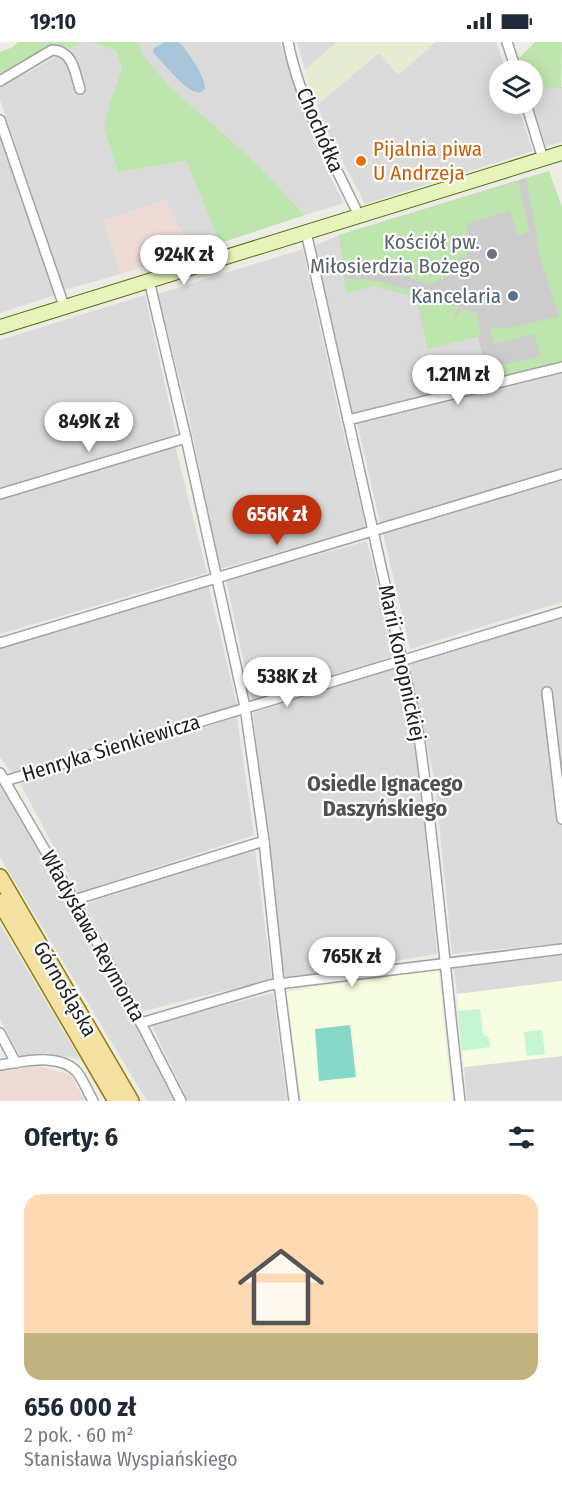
<!DOCTYPE html>
<html lang="pl">
<meta charset="utf-8">
<style>
body{margin:0;font-family:"Fira Sans Condensed",sans-serif;background:#f6f6f7;color:#1f2937;height:100vh;display:flex;flex-direction:column;font-size:22px;white-space:nowrap}
*{box-sizing:border-box;margin:0}
p{font-size:20px;color:#747a83}
.icon{flex:none;width:33px;height:33px;fill:none;stroke:currentColor;stroke-width:2;stroke-linecap:round;stroke-linejoin:round}
.map{position:relative;height:1059px;overflow:hidden}
.panel{display:flex;flex-direction:column;background:#fff;flex:1}
.panel>*{flex:none}
.fabs{position:absolute;left:489px;top:18px;display:grid;gap:12px}
.fabs a{display:grid;place-items:center;width:54px;height:54px;border-radius:50%;background:#fff;box-shadow:0 3px 15px #0003;font-size:30px}
.price{position:absolute;translate:-50% -51px;padding:0 14px;border-radius:21px;background:#fff;color:#222;font-size:20px;line-height:39px;filter:drop-shadow(0 2px 3px #0008)}
.price::after{content:'';position:absolute;left:50%;top:36px;width:18px;height:14px;margin-left:-9px;background:inherit;clip-path:polygon(0 0,100% 0,50% 100%)}
.price.active{background:#be300e;color:#fff}
ul{padding:0;list-style:none}
li{display:grid;align-content:center;gap:12px;height:318px;padding:0 24px}
li+li{border-top:2px solid #e0e1e3}
li span{display:grid;place-items:center;height:186px;border-radius:18px;color:#555}
li>.icon{margin-inline-start:auto}
span .icon{width:108px;height:108px;fill:#fffc;stroke-width:1}
li b{font-size:26px}
h2{display:flex;justify-content:space-between;align-items:center;height:72px;padding:0 24px;font-size:26px}
.status{display:flex;justify-content:space-between;align-items:center;height:42px;padding:0 30px;background:#fff;direction:ltr}
.status svg{height:16px;fill:currentColor}
.map>svg:first-child{display:block}
.residential{fill:#dcdbdb}
.commercial{fill:#eedbd5}
.education{fill:#f7fde0}
.religious{fill:#ccc}
.farmland{fill:#e5ecd1}
.grass{fill:#bfe5ae}
.park{fill:#c5f5d2}
.pitch{fill:#88d8c9}
.water{fill:#a8c5d9}
.lines{fill:none;stroke-linecap:round;stroke-linejoin:round}
.minor-casing{stroke:#a2a2a2;stroke-width:12}
.secondary-casing{stroke:#506e0d;stroke-width:16}
.primary-casing{stroke:#8e7c0b;stroke-width:18}
.minor{stroke:#fff;stroke-width:9}
.secondary{stroke:#e7f5bc;stroke-width:14}
.primary{stroke:#f5e2a3;stroke-width:15}
.food-dot{fill:#e8710a;stroke:#fff;stroke-width:2}
.worship-dot{fill:#6b7280;stroke:#fff;stroke-width:2}
.service-dot{fill:#5c6f8a;stroke:#fff;stroke-width:2}
.labels{text-anchor:middle;stroke-width:4.5;stroke-linejoin:round;paint-order:stroke}
.street-label{font-size:21px;fill:#1e1e1e;stroke:#fff}
.food-label{font-size:21px;fill:#c56008;stroke:#fff;text-anchor:start}
.worship-label{font-size:21px;fill:#5b616d;stroke:#fff;text-anchor:end}
.service-label{font-size:21px;fill:#4e5e75;stroke:#fff;text-anchor:end}
.neighbourhood-label{font-size:22px;font-weight:bold;fill:#515151;stroke:#fff}
</style>
<div class="status"><b>19:10</b><svg viewBox="0 0 49 12"><path d="M0 12V9h3v3zM5 12V6h3v6zM10 12V3h3v9zM15 12V0h3v12zM26 1h20v11H26zM47 4h2v5h-2z"/></svg></div>
<div class="map">
<svg width="562" height="1059" viewBox="0 0 562 1059">
<rect width="100%" height="100%" fill="#eeede5"/>
<!-- residential -->
<g class="residential">
<polygon points="82,0 89,0 116,9 122,26 111,57 118,130 186,119 220,201 191,209 166,158 103,179 121,232 64,248 0,58 0,46"/>
<polygon points="139,0 280,0 307,80 326,127 344,161 305,173 248,113 171,46 140,11"/>
<polygon points="297,0 337,0 305,28"/>
<polygon points="436,0 496,0 506,28 500,28 500,62 517,62 533,109 365,162 329,93 317,63 379,11 398,32"/>
<polygon points="562,45 562,100 546,105 532,62 533,47"/>
<polygon points="0,93 55,253 0,271"/>
<polygon points="339,193 346,251 374,244 416,255 478,294 488,340 350,373 314,204"/>
<polygon points="303,207 338,367 366,485 220,527 186,362 158,252"/>
<polygon points="145,253 176,392 0,447 0,298"/>
<polygon points="562,328 562,427 380,481 357,380"/>
<polygon points="175,403 207,531 0,592 0,456"/>
<polygon points="562,437 562,560 410,607 383,491"/>
<polygon points="367,499 395,614 252,658 226,538"/>
<polygon points="208,542 237,663 11,731 0,714 0,605"/>
<polygon points="562,574 562,901 452,912 435,740 409,621"/>
<polygon points="396,625 411,683 419,731 437,912 284,938 253,671"/>
<polygon points="237,675 254,793 78,851 20,741"/>
<polygon points="0,738 46,813 139,987 175,1059 147,1059 0,815"/>
<polygon points="255,806 272,939 215,951 140,970 85,862"/>
<polygon points="0,882 80,1017 44,1011 20,1014 0,977"/>
<polygon points="562,910 562,939 457,952 453,921"/>
<polygon points="273,951 287,1059 188,1059 151,982"/>
<polygon points="562,1014 562,1059 467,1059 464,1025"/>
</g>
<!-- commercial -->
<g class="commercial">
<polygon points="166,158 191,209 121,232 103,179"/>
<polygon points="39,1024 71,1033 85,1059 0,1059 0,1028"/>
</g>
<!-- education -->
<g class="education">
<polygon points="438,926 452,1059 301,1059 287,950"/>
<polygon points="562,939 562,1014 464,1025 457,952"/>
</g>
<!-- religious -->
<polygon class="religious" points="532,134 562,236 562,321 488,340 478,294 428,307 416,255 374,244 346,251 339,193"/>
<!-- farmland -->
<polygon class="farmland" points="337,0 436,0 398,33 379,11 317,63 305,28"/>
<!-- grass -->
<g class="grass">
<polygon points="18,0 82,0 70,7 58,2 43,7 0,34 0,10 13,5"/>
<polygon points="89,0 139,0 141,11 171,46 248,113 305,173 220,201 186,119 118,130 104,85 111,57 122,26 116,9"/>
<polygon points="535,0 562,0 561,46 533,47 532,28 521,28 517,18"/>
<polygon points="549,129 562,165 562,321 497,338 495,325 541,314 534,292 494,302 489,286 511,286 559,274 536,203 538,198 526,136"/>
<polygon points="518,139 529,190 518,194 510,168 466,182 472,203 464,216 459,214 448,235 429,242 377,226 344,225 339,193"/>
<path d="M344 237C382 235 422 253 458 265L454 274 457 275 462 267 476 271 481 294 428 307 416 255 374 244 346 251Z"/>
</g>
<!-- park -->
<g class="park">
<polygon points="480,967 483,992 489,996 490,1005 462,1009 458,969"/>
<polygon points="542,988 545,1012 527,1014 524,990"/>
</g>
<!-- pitch -->
<polygon class="pitch" points="350,983 356,1035 319,1039 315,987"/>
<!-- water -->
<path class="water" d="M165 0H178L181 2C189 12 206 35 205 47 201 50 201 51 196 50 185 48 161 19 153 10L154 6Z"/>
<g class="lines">
<defs>
<g id="minor">
<path d="M288 0C300 62 333 118 359 174"/>
<polyline points="507,0 516,28"/>
<path d="M0 39 52 8C73 8 75 31 80 47"/>
<polyline points="526,62 543,117"/>
<polyline points="0,78 64,264"/>
<path d="M306 190 419 694C436 815 446 938 460 1059"/>
<polyline points="149,238 186,396 245,665 264,799 279,941 294,1059"/>
<polyline points="348,378 562,325"/>
<polyline points="0,452 186,396"/>
<polyline points="0,601 562,432"/>
<polyline points="547,650 562,777"/>
<polyline points="0,731 74,858 141,981 181,1059"/>
<polyline points="5,739 562,570"/>
<polyline points="74,858 264,799"/>
<polyline points="141,981 270,943 562,907"/>
<polyline points="0,991 16,1021"/>
<path d="M0 1023C23 1020 59 1010 77 1030 83 1038 88 1050 93 1059"/>
</g>
<polyline id="secondary" points="0,285 562,111"/>
<g id="primary">
<polyline points="0,835 131,1059"/>
<polyline points="0,860 116,1059"/>
</g>
</defs>
<!-- minor casing -->
<use href="#minor" class="minor-casing"/>
<!-- secondary casing -->
<use href="#secondary" class="secondary-casing"/>
<!-- primary casing -->
<use href="#primary" class="primary-casing"/>
<!-- minor -->
<use href="#minor" class="minor"/>
<!-- secondary -->
<use href="#secondary" class="secondary"/>
<!-- primary -->
<use href="#primary" class="primary"/>
</g>
<!-- markers -->
<circle class="food-dot" cx="361" cy="119" r="6"/>
<circle class="worship-dot" cx="492" cy="212" r="6"/>
<circle class="service-dot" cx="513" cy="254" r="6"/>
<g class="labels">
<!-- street labels -->
<g class="street-label">
<text transform="translate(320 88) rotate(67)" y="7">Chochółka</text>
<text transform="translate(402 621) rotate(78)" y="7">Marii Konopnickiej</text>
<text transform="translate(111 706) rotate(-17)" y="7">Henryka Sienkiewicza</text>
<text transform="translate(93 894) rotate(61)" y="7">Władysława Reymonta</text>
<text transform="translate(65 947) rotate(60)" y="7">Górnośląska</text>
</g>
<!-- food labels -->
<g class="food-label">
<text x="373" y="114">Pijalnia piwa<tspan x="373" dy="24">U Andrzeja</tspan></text>
</g>
<!-- worship labels -->
<g class="worship-label">
<text x="480" y="207">Kościół pw.<tspan x="480" dy="24">Miłosierdzia Bożego</tspan></text>
</g>
<!-- service labels -->
<g class="service-label">
<text x="501" y="261">Kancelaria</text>
</g>
<!-- neighbourhood labels -->
<g class="neighbourhood-label">
<text x="385" y="749">Osiedle Ignacego<tspan x="385" dy="25">Daszyńskiego</tspan></text>
</g>
</g>
</svg>
<div class="fabs">
<a><svg class="icon" aria-label="layers" viewBox="0 0 24 24"><path d="M12 4l9 5-9 5-9-5zM3 14l9 5 9-5"/></svg></a>
</div>
<b class="price" style="left:184px;top:244px">924K zł</b>
<b class="price" style="left:458px;top:364px">1.21M zł</b>
<b class="price" style="left:89px;top:411px">849K zł</b>
<b class="price active" style="left:277px;top:504px">656K zł</b>
<b class="price" style="left:287px;top:666px">538K zł</b>
<b class="price" style="left:352px;top:946px">765K zł</b>
</div>
<section class="panel">
<h2>Oferty: 6<svg class="icon" aria-label="filters" viewBox="0 0 24 24"><path d="M4 7h16M4 17h16"/><circle cx="9" cy="7" r="2"/><circle cx="15" cy="17" r="2"/></svg></h2>
<ul>
<li><span style="background:linear-gradient(#ffd9b3 75%,#c2b280 0)"><svg class="icon" aria-label="home" viewBox="0 0 24 24"><path d="M3 11l9-7 9 7M6 9v11h12V9"/></svg></span><div><b>656 000 zł</b><p>2 pok. · 60 m²</p><p>Stanisława Wyspiańskiego</p></div></li>
</ul>
</section>
